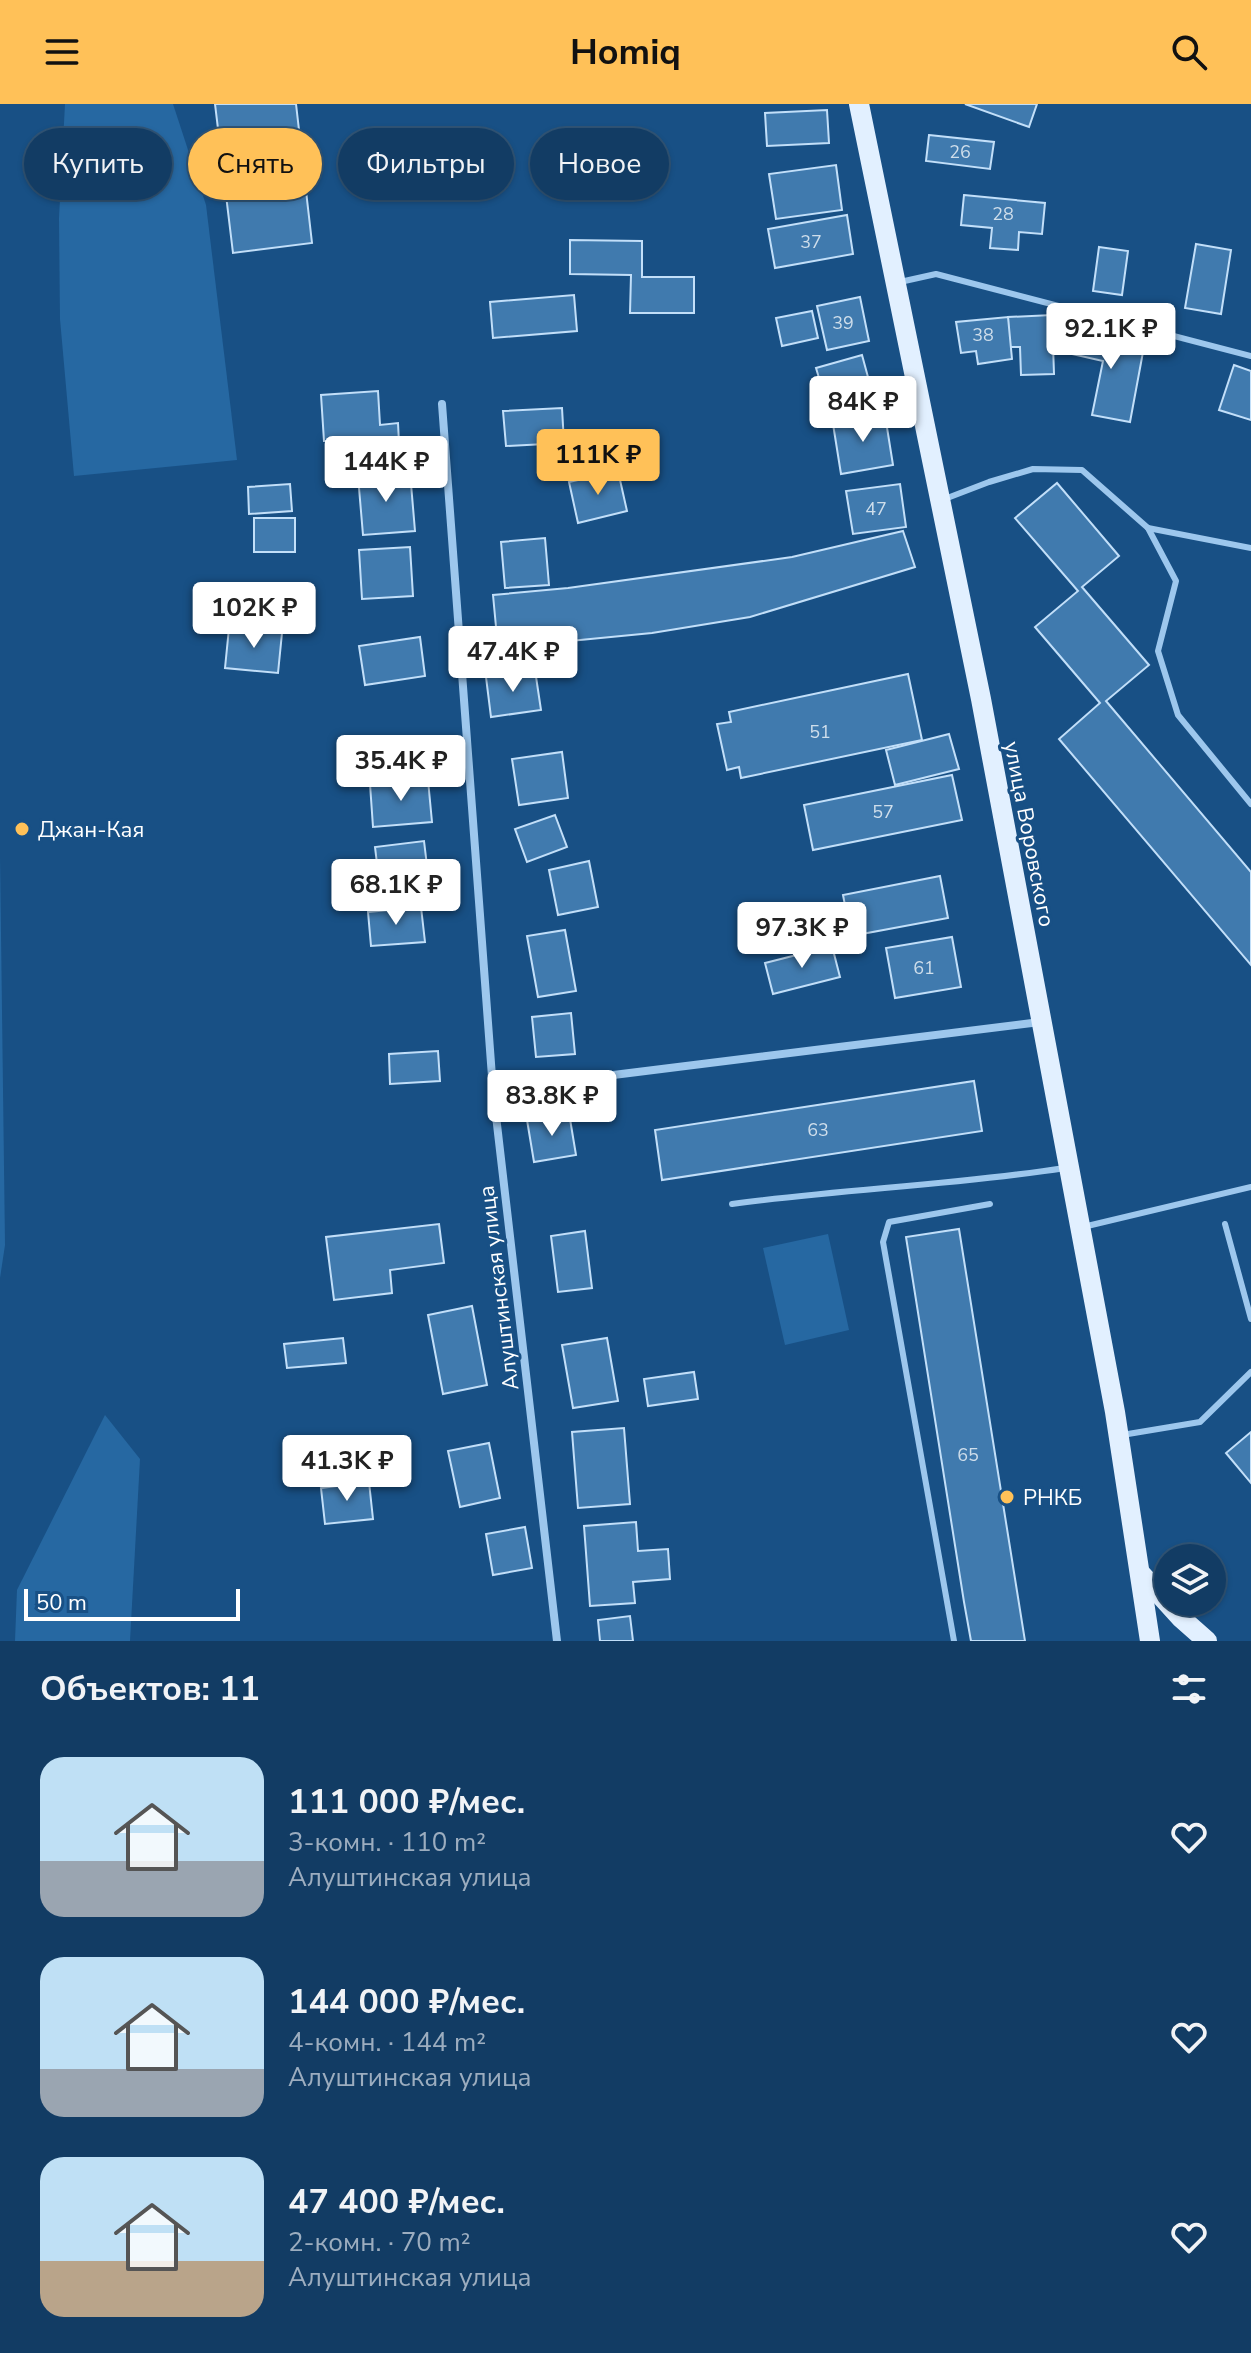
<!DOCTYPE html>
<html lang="ru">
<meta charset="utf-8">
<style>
body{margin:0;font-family:"Nunito Sans",sans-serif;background:#1b436a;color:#f1f3f6;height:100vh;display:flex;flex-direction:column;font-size:30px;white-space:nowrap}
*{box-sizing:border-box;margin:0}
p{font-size:26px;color:#9cadbf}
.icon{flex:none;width:44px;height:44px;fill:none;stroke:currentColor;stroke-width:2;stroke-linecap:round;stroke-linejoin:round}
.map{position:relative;height:1537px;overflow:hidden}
.details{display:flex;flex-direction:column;background:#123c64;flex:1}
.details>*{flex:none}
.top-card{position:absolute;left:24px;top:24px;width:800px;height:72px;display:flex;gap:16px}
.tools{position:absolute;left:1154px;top:1440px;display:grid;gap:16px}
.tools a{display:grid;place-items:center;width:72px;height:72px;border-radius:50%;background:#123c64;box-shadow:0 2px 6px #0004,0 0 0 2px #315678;font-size:40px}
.scale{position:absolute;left:24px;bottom:20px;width:216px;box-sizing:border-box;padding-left:8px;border:4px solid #fff;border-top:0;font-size:22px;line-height:28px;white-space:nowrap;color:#fff;-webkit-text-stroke:6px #185085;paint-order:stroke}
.price{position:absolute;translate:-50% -68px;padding:0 18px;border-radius:8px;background:#fff;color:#222;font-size:26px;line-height:52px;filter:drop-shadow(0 2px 4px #0008)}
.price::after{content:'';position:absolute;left:50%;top:48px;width:24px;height:18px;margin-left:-12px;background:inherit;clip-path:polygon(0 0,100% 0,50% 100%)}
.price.on{background:#ffc158;color:#111}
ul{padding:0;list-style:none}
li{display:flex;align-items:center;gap:24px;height:200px;padding:0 40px}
li span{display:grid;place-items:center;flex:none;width:224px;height:160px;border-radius:24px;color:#555}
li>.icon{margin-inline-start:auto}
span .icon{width:96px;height:96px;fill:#fffc;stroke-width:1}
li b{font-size:34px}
h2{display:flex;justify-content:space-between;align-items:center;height:96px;padding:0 40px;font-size:34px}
.chip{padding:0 28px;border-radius:36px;background:#123c64;box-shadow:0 2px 6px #0004,0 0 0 2px #315678;font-size:28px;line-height:72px}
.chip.on{background:#ffc158;color:#111}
header{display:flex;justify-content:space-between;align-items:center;height:104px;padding:0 40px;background:#ffc158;color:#111;font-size:36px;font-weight:700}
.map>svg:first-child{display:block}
.green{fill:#2668a2}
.building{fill:#407aae;stroke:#c2dff9;stroke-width:2}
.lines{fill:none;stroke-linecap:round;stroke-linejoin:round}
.service{stroke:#9dc7ed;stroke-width:6}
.minor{stroke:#9dc7ed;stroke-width:8}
.primary{stroke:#e2f0ff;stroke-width:20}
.poi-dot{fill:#ffc158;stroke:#185085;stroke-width:3}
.labels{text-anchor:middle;stroke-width:6;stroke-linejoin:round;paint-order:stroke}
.number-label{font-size:18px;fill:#cfdeeb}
.poi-label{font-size:22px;fill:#fff;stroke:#185085;text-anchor:start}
.street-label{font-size:22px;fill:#fff;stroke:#185085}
</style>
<header><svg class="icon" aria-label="menu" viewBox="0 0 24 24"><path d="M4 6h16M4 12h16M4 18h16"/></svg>Homiq<svg class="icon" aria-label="search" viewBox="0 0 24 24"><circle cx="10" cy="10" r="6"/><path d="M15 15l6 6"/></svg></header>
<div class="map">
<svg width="1251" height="1537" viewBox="0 0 1251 1537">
<rect width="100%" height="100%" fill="#185085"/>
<!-- green -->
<g class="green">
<polygon points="65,0 173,0 206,101 237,356 74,372 60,215 59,114"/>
<polygon points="0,752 5,1141 0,1174"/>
<polygon points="828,1130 849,1226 785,1241 763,1144"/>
<polygon points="105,1311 140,1355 130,1537 15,1537 17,1486"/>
</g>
<!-- building -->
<g class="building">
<polygon points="215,0 296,0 312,139 233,149"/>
<polygon points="965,0 1037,0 1029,23"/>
<polygon points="827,6 829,39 767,42 765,9"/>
<polygon points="929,31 994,38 990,65 926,57"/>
<polygon points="836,61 842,106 776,115 769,70"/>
<polygon points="964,91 1045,99 1042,130 1019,128 1018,146 990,144 992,124 961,121"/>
<polygon points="847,111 853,150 775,164 768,125"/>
<polygon points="570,136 642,137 642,173 694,173 694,209 630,209 631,171 570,170"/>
<polygon points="1196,140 1231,146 1221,210 1185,204"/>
<polygon points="1099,143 1128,147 1122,191 1093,187"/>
<polygon points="574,191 577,227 493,234 490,198"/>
<polygon points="860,193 869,237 827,246 817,202"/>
<polygon points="812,207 818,234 782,242 776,214"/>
<polygon points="1052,211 1054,270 1021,271 1020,243 1009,243 1008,213"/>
<polygon points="1008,213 1012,255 978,260 976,247 961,249 956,218"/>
<polygon points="1078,219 1120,228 1117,242 1143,248 1130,318 1092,311 1103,257 1072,250"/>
<polygon points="862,251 871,284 826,297 816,264"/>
<polygon points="1234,261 1251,267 1251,316 1219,306"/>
<polygon points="378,287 380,321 398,319 400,359 337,363 335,337 324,337 321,291"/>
<polygon points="562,304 564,339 506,342 503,307"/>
<polygon points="885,311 893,361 841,370 833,320"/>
<polygon points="618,367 627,407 578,419 569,378"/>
<polygon points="410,368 415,427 363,431 358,372"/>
<polygon points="1057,379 1119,452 1082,483 1149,561 1106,597 1251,768 1251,861 1059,635 1100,599 1035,523 1078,487 1015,414"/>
<polygon points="290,380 292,407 249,410 248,383"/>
<polygon points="900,380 906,423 853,430 846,387"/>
<rect x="254" y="414" width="41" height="34"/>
<polygon points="903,427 915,463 750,513 652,529 498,544 493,491 568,484 792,453"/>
<polygon points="545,434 549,481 505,484 501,438"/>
<polygon points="410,443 413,492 362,495 359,446"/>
<polygon points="229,524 282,529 278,569 225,564"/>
<polygon points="420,533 425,572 365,581 359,542"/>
<polygon points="535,566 541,606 491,613 486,573"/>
<polygon points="908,570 922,636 741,674 739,663 727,666 717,620 731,618 729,608"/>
<polygon points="949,630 959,665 895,681 886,646"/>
<polygon points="562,648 568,694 519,701 512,655"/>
<polygon points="952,671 962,716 813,746 804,701"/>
<polygon points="428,676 432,718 373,723 370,680"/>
<polygon points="555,711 567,743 527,758 515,725"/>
<polygon points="424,737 428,770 379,776 375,743"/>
<polygon points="589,757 598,803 558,811 549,766"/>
<polygon points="940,772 948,814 851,832 843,791"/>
<polygon points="421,803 425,838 371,842 368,808"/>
<polygon points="565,826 576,887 538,893 527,832"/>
<polygon points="952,833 961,883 895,894 886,844"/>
<polygon points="832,842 840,873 773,890 765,859"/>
<polygon points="571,909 575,950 536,953 532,913"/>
<polygon points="438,947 440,977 390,980 389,950"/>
<polygon points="974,977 982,1027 662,1076 655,1026"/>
<polygon points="569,1009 576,1051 534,1058 527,1016"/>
<polygon points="439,1120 444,1159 390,1166 392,1189 334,1196 326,1133"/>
<polygon points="959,1125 1025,1537 971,1537 964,1498 906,1133"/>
<polygon points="585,1127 592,1184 558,1188 551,1132"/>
<polygon points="472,1202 487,1281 443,1290 428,1211"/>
<polygon points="343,1234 346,1259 287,1264 284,1240"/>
<polygon points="607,1234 618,1297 573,1304 562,1241"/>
<polygon points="694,1268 698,1295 648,1302 644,1275"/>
<polygon points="624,1324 630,1400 578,1404 572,1328"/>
<polygon points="1251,1328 1251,1379 1226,1349"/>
<polygon points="489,1339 500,1394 460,1403 448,1347"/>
<polygon points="369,1378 373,1415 325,1420 321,1384"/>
<polygon points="636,1418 638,1447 668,1445 670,1475 633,1478 635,1499 590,1502 584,1422"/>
<polygon points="525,1423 532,1464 493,1471 486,1430"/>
<polygon points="630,1512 633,1537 600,1537 598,1516"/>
</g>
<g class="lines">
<!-- service -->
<g class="service">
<polyline points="900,178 936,170 1251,252"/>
<polyline points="942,396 989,378 1033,365 1082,366 1148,424 1251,444"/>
<polyline points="1148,424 1176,477 1158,547 1178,611 1251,700"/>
<path d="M732 1100C843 1085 955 1081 1065 1064"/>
<polyline points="1225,1120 1251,1215"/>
<polyline points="1083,1123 1251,1083"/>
<polyline points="1122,1331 1200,1318 1251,1268"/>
<polyline points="954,1537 883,1138 889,1118 990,1100"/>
</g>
<!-- minor -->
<g class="minor">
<polyline points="442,300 493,986 557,1537"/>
<polyline points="493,986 1040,918"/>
</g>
<!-- primary -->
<g class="primary">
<polyline points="859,0 981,595 1115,1308 1150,1537"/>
<polyline points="1142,1471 1181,1514 1207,1537"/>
</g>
</g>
<!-- markers -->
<g class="poi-dot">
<circle cx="22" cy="725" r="8"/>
<circle cx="1007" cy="1393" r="8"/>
</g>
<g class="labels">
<!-- number labels -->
<g class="number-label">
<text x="960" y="54">26</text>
<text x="1003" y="116">28</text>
<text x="811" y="144">37</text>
<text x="843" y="225">39</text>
<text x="983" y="237">38</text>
<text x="876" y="411">47</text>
<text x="820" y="634">51</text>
<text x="883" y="714">57</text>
<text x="924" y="870">61</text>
<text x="818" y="1032">63</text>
<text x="968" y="1357">65</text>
</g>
<!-- poi labels -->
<g class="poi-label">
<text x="38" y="733">Джан-Кая</text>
<text x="1023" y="1401">РНКБ</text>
</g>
<!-- street labels -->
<g class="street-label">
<text transform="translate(1030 730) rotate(79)" y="8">улица Воровского</text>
<text transform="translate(498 1184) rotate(-97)" y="8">Алуштинская улица</text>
</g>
</g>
</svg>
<div class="tools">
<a><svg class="icon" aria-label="layers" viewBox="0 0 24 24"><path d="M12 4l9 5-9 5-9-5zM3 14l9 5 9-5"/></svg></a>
</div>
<div class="scale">50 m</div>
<b class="price" style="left:1111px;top:267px">92.1K ₽</b>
<b class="price" style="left:863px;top:340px">84K ₽</b>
<b class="price on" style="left:598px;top:393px">111K ₽</b>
<b class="price" style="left:386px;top:400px">144K ₽</b>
<b class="price" style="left:254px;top:546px">102K ₽</b>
<b class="price" style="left:513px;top:590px">47.4K ₽</b>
<b class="price" style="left:401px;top:699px">35.4K ₽</b>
<b class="price" style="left:396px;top:823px">68.1K ₽</b>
<b class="price" style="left:802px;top:866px">97.3K ₽</b>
<b class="price" style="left:552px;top:1034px">83.8K ₽</b>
<b class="price" style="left:347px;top:1399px">41.3K ₽</b>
<div class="top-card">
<a class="chip">Купить</a>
<a class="chip on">Снять</a>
<a class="chip">Фильтры</a>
<a class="chip">Новое</a>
</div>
</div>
<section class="details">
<h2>Объектов: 11<svg class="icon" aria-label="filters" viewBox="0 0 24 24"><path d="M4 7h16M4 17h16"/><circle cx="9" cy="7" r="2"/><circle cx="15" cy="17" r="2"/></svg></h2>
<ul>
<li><span style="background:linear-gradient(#bfe0f5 65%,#9aa5b1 0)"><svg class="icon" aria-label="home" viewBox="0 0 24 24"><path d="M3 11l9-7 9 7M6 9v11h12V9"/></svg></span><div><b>111 000 ₽/мес.</b><p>3-комн. · 110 m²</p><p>Алуштинская улица</p></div><svg class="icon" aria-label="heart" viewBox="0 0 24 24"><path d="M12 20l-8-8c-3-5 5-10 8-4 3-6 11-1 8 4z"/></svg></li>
<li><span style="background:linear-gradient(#bfe0f5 70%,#9aa5b1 0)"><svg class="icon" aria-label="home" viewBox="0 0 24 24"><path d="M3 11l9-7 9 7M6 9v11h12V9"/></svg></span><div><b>144 000 ₽/мес.</b><p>4-комн. · 144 m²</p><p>Алуштинская улица</p></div><svg class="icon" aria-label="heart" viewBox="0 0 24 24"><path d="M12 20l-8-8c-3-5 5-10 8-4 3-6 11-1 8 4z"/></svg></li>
<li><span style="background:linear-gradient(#bfe0f5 65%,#b9a48a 0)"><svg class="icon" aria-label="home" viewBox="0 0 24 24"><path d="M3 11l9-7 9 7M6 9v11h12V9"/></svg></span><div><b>47 400 ₽/мес.</b><p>2-комн. · 70 m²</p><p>Алуштинская улица</p></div><svg class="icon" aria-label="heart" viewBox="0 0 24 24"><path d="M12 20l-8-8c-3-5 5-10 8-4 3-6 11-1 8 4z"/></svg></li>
</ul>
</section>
